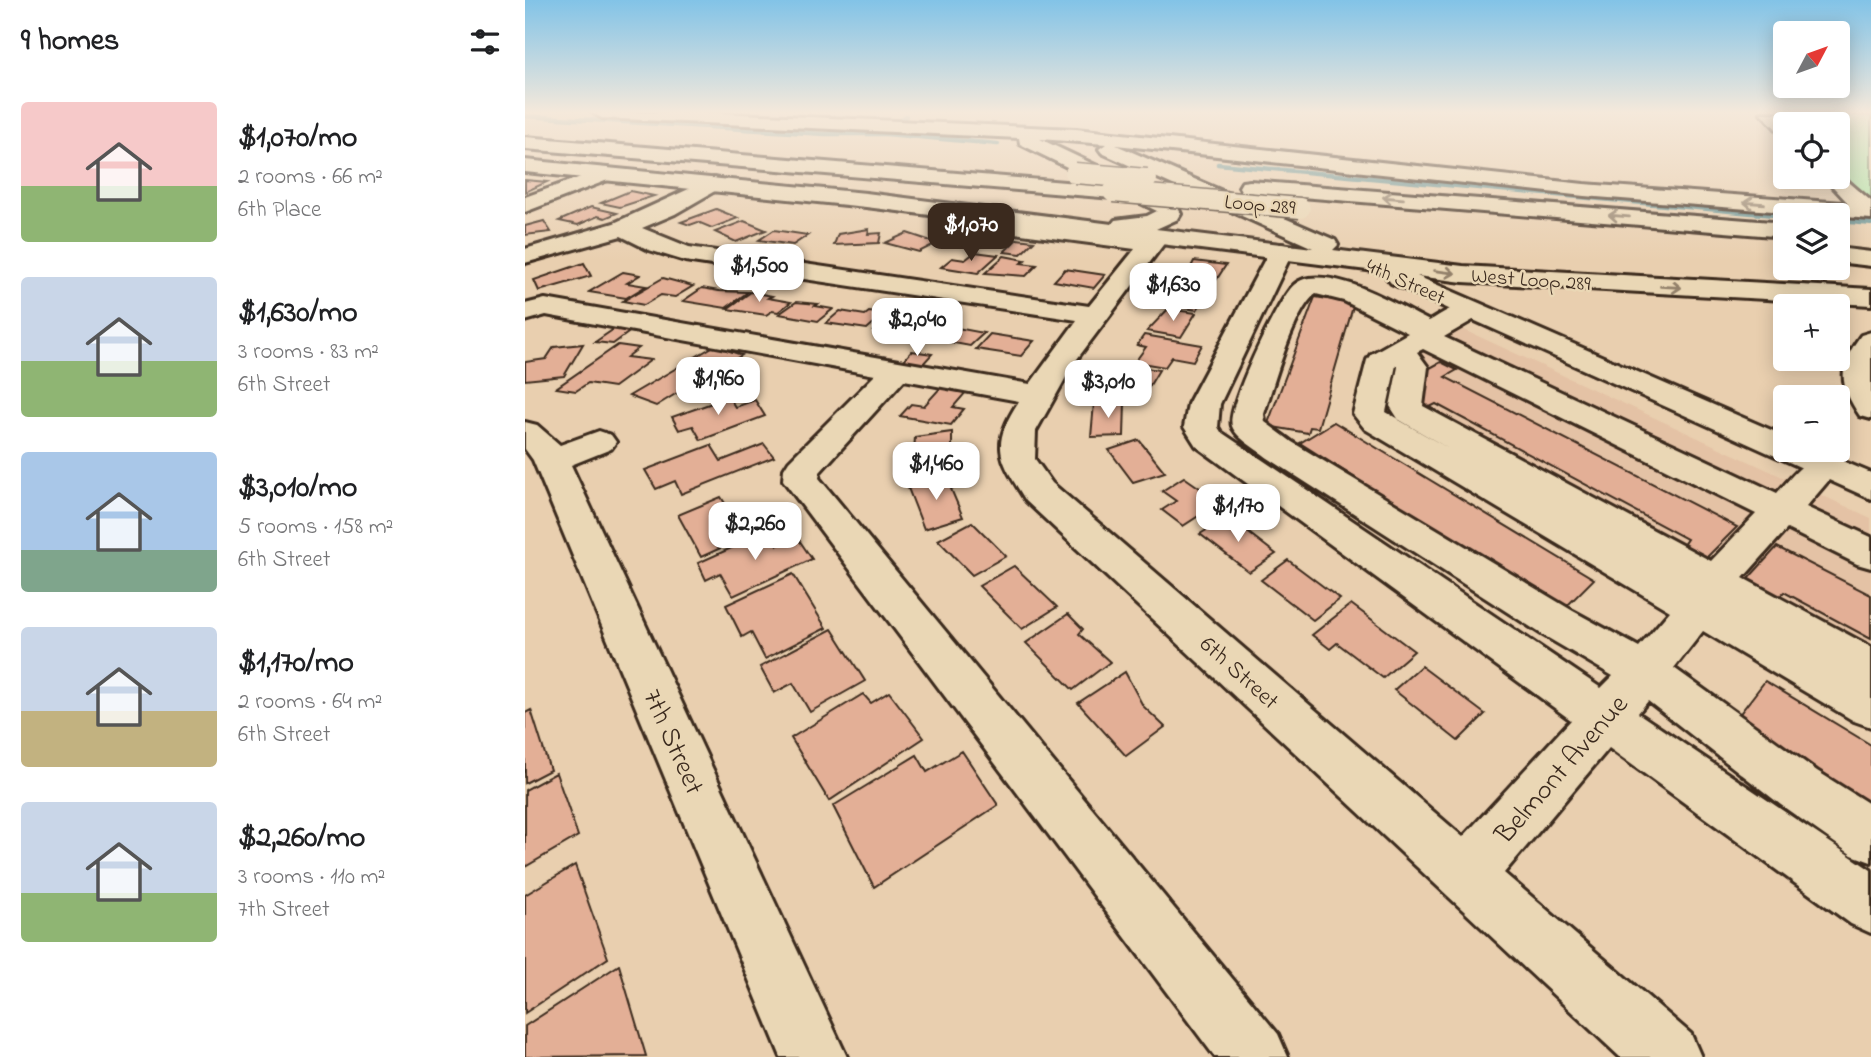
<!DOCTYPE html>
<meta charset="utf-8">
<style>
body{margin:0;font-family:"Indie Flower",sans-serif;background:#f6f6f6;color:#202124;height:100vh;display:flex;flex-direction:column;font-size:26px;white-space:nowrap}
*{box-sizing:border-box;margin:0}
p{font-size:23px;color:#757577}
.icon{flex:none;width:38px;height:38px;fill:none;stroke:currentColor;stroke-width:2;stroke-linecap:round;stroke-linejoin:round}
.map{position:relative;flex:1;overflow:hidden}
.details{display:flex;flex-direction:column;background:#fff;width:525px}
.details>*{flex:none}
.needle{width:46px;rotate:49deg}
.tools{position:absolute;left:1248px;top:21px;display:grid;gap:14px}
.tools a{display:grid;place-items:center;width:77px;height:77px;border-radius:7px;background:#fff;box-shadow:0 4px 18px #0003;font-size:35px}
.price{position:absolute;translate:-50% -60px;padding:0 16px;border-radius:14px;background:#fff;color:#222;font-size:23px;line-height:46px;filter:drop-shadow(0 2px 4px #0008)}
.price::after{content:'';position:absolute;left:50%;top:42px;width:21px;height:16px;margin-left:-10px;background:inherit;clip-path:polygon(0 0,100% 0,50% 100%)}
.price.current{background:#3b2a1e;color:#fff}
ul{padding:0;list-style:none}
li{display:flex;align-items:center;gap:21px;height:175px;padding:0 21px}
li span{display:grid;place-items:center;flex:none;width:196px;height:140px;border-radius:7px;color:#555}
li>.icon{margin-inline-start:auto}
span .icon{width:84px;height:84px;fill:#fffc;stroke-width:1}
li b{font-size:30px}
h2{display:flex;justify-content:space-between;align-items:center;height:84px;padding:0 21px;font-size:30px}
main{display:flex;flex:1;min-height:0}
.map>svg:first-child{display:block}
.built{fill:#e4c2a5}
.green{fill:#ade3a5;stroke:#748662;stroke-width:2}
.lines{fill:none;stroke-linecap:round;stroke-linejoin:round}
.stream-far1{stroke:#6a9495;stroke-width:4.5}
.stream{stroke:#6a9495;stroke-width:6}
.building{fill:#e3af96;stroke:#3b2a1e;stroke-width:2}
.minor-casing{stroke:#3b2a1e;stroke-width:6}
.major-casing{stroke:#3b2a1e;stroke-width:6}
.highway-casing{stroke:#3b2a1e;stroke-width:6}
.minor{fill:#ead7b5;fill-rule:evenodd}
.major{fill:#ead7b5;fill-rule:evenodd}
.highway{fill:#ead7b5;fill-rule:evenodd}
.highway-bridge-casing{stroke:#3b2a1e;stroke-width:23;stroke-linecap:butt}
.highway-bridge{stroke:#ead7b5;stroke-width:20}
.oneway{stroke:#92806a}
.labels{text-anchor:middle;stroke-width:5;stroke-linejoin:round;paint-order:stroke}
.far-street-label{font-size:21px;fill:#3b2a1e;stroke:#ead7b5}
.street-label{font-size:24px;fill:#3b2a1e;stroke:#ead7b5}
.near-street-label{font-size:28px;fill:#3b2a1e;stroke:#ead7b5}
</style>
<main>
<section class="details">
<h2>9 homes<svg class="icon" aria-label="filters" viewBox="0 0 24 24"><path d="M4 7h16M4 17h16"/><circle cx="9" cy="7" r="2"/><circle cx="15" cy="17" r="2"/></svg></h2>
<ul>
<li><span style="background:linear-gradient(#f6c9c9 60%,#8fb573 0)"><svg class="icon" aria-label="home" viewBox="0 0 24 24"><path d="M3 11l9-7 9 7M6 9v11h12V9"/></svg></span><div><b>$1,070/mo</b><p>2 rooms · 66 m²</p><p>6th Place</p></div></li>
<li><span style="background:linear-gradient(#c9d6e8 60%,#8fb573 0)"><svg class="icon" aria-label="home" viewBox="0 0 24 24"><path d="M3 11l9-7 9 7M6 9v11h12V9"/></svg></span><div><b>$1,630/mo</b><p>3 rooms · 83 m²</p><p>6th Street</p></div></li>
<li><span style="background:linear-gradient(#a9c7e8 70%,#7fa58c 0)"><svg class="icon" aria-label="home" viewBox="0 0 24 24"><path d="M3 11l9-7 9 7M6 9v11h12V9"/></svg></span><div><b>$3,010/mo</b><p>5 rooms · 158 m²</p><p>6th Street</p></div></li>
<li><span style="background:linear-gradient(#c9d6e8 60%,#c2b280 0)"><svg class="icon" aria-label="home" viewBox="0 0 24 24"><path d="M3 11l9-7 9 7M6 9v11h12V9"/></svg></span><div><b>$1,170/mo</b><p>2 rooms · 64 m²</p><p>6th Street</p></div></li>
<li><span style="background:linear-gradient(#c9d6e8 65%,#8fb573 0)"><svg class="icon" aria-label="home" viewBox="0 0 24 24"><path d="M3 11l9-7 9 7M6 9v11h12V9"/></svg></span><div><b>$2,260/mo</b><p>3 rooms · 110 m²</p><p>7th Street</p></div></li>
</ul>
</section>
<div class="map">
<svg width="1346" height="1057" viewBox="0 0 1346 1057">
<rect width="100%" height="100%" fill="#e9cfaf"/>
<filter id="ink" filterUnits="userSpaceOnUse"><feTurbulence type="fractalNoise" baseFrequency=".0143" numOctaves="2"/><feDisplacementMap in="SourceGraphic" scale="14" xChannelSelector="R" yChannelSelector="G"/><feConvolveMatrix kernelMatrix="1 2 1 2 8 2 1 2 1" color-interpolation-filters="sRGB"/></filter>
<g filter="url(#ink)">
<!-- built -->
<polygon class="built" points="931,326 1346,518 1346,687 872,419 863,411 875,359"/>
<!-- green -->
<polygon class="green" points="1259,113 1346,116 1346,201 1313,168 1312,124 1270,124"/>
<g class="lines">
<!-- stream-far1 -->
<g class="stream-far1">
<polyline points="0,116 300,134 361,134 364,131"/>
<polyline points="377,119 381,116"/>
<polyline points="361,134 473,144"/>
<polyline points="693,164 1260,216"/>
</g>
<!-- stream -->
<polyline class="stream" points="1312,220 1346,223"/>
</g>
<!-- building -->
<g class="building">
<polygon points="0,180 22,182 0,192"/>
<polygon points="105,191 129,196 95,207 76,203"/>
<polygon points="66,207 92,213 80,218 73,216 53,225 34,221"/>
<polygon points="191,209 213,218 187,228 173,222 165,225 156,222"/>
<polygon points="19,221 26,232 0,235 0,226"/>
<polygon points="219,221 241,230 211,242 190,232"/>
<polygon points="344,229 343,234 356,233 354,243 309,245 313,234"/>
<polygon points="249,230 283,235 268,245 234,240"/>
<polygon points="382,233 412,243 394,252 360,243"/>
<polygon points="492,239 509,241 496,254 479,252"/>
<polygon points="450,252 473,255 453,273 416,267 427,258 440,260"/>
<polygon points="479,256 500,260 496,263 512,265 501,276 460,273"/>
<polygon points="669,261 701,265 688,285 659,281"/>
<polygon points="59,263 66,276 14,291 9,280"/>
<polygon points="540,269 580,275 569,288 529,281"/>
<polygon points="98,272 115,275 102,283 121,286 101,298 64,292"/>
<polygon points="138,278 168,286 150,297 136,295 119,305 98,301"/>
<polygon points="656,283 686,287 672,310 646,306 656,291 651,290"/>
<polygon points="177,288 194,291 223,292 201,308 158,301"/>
<polygon points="226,292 247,296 243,298 266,302 253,312 247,311 241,315 202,309"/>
<polygon points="790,297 829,303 793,428 785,427 783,433 742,426"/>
<polygon points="271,302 293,304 290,306 308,309 293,321 254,314"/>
<polygon points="643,309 671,313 656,337 622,331"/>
<polygon points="315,311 340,315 344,312 359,314 342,329 301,323"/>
<polygon points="362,318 408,325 394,338 348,331"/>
<polygon points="416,325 459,333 445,346 402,338"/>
<polygon points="89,329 107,330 88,344 70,342"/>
<polygon points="465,334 509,341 496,356 451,349"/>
<polygon points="619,335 677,345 668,361 647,357 640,367 610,362 621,347 612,345"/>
<polygon points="58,344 39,376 0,380 0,362 21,359 29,347"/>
<polygon points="93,345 114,348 102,357 126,360 89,387 63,383 51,391 31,388"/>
<polygon points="189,346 217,355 184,375 199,380 174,396 157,390 131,406 104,396"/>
<polygon points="387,351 407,354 397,365 377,362"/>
<polygon points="916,362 932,370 920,377 1212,527 1181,558 1158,545 1162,539 911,404 905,407 888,399 894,374"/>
<polygon points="601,365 634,370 616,400 586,395 595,381 590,380"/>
<polygon points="417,386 442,391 428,407 439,409 426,425 375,416 386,404 399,406"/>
<polygon points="204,397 210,407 230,400 240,416 176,440 168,426 154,430 147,417"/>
<polygon points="600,402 599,436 566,437 569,403"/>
<polygon points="809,422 1069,579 1038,610 775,443"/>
<polygon points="427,432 427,452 419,453 419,464 388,468 390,437"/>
<polygon points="614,440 640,472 608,482 584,450"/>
<polygon points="239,444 249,457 156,494 150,481 131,489 120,470 186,445 196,461"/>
<polygon points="423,476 433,485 426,489 438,517 399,529 383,488"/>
<polygon points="659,477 695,502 658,526 637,510 651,501 637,491"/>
<polygon points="196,497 208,516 229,507 242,527 176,557 153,515"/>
<polygon points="703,517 751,554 724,572 675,534"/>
<polygon points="447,522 481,556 447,575 413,540"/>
<polygon points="244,531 253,545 272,537 287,559 208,596 195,573 181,580 173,563"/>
<polygon points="1252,547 1346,595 1346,639 1259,592 1254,597 1222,580"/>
<polygon points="763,560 815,599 788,620 736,580"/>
<polygon points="489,566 532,607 497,629 454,586"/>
<polygon points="268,574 301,628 240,659 226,632 217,637 201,605"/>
<polygon points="826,604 889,651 858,678 812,643 805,649 787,635"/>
<polygon points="543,614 558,629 554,634 585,662 548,690 501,643"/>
<polygon points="307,629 340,681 285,712 268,683 249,693 235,667"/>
<polygon points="896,666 960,714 933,741 869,690"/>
<polygon points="600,672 618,706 640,727 601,756 553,703"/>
<polygon points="1240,681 1346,745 1346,808 1210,720"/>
<polygon points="364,692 399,738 304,801 266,738 338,694 346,703"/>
<polygon points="6,710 25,770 0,783 0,713"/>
<polygon points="437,751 473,805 349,887 308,806 392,755 402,772"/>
<polygon points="31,773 53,836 0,867 0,790"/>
<polygon points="50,865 83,958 0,1013 0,895"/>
<polygon points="94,965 121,1056 0,1057 0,1026"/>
</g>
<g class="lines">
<defs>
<g id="minor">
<polygon points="1236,113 1255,113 1267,124 1260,124 1260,133 1254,132"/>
<polygon points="81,168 88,170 91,174 88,178 0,212 0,197"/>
<polygon points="1312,172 1346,201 1346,218 1336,217 1299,177 1312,177"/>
<path d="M188 178 195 180 199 184 195 188 150 214 117 228 164 247 564 306 610 249 429 225 421 223 418 218 421 213 429 211 620 236 632 230 640 232 644 237 549 363 511 431 510 459 527 483 938 837 1046 720 671 446 659 427 663 404 747 246 756 244 765 246 768 251 695 404 693 427 696 432 1076 688 1088 676 1018 635 743 458C733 450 711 438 707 426 701 408 751 305 766 288 770 283 777 279 784 278 820 273 873 305 904 321 920 312 936 299 955 304L959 310 955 316 919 337 1252 493C1269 475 1283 451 1310 458L1316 466 1281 507 1346 537V568L1332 564 1262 529 1218 578 1346 647V727L1329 721 1178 631 1149 668 1292 771 1346 805V862L1327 855 1256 805 1123 701 1113 713 1346 870V933L1326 924 1084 748 979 873 1166 1034 1176 1057H1095L501 501C475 459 464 447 494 401L379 380 295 472 294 478 753 1034 763 1057H690L258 480 259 469 264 461 350 375 21 315 0 321V304L20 299 505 384 552 320 160 261 124 250 96 236 0 263V249L89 223ZM791 294 819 301 883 333 846 354 842 360 828 414 840 429 1145 611 1114 647 1048 611 767 442 740 422 739 414C748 387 769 309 791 294ZM898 349 1231 514 1186 561 898 406 903 367 892 352ZM871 365 873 367 865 406 874 420 926 450 861 412Z"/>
<polygon points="0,422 12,425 35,445 74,431 86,435 91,442 86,449 46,465 322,1057 256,1057 8,460 0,449"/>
</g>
<g id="major">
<path d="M68 113H194L551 129 1059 184 1346 205V219L1059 196 591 145 810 240 813 245 808 250 938 266 1346 289V305L938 282 892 276 1260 436V450H1291L1346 473V499L866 283 862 278 866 273 341 207 0 172V160L341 193 587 224 590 220 622 216 632 211 495 144 494 138 77 118ZM515 139 581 144 574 149 577 153 788 248 631 229 653 219 656 214 651 203Z"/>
<path d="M1346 332V419L1335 416C1313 384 1313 366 1336 335Z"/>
</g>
<g id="highway">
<polygon points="0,137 588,186 596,187 599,192 596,197 588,198 0,149"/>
<polygon points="725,181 1260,223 1260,237 717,192 714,187 717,182"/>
<polygon points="1312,248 1346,252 1346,266 1312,262"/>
</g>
</defs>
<!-- minor casing -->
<use href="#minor" class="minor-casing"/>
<!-- major casing -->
<use href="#major" class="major-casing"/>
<!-- highway casing -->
<use href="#highway" class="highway-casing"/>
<!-- minor -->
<use href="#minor" class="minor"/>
<!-- major -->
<use href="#major" class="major"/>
<!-- highway -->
<use href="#highway" class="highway"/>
<defs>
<g id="highway-bridge">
<polyline points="550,173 622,179"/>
<polyline points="588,192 775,208"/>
</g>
</defs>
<!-- highway-bridge casing -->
<use href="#highway-bridge" class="highway-bridge-casing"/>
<!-- highway-bridge -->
<use href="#highway-bridge" class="highway-bridge"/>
</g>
<!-- one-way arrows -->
<defs><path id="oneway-shaft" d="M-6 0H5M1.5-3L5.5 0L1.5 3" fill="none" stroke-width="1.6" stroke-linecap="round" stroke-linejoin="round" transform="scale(1.75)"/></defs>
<g class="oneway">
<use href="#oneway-shaft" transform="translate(868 198) rotate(-175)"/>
<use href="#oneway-shaft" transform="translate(1229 203) rotate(-176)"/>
<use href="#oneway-shaft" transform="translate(1094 216) rotate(-175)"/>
<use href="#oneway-shaft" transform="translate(920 272) rotate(8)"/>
<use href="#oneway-shaft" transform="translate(1146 287) rotate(3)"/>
</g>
</g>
<!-- sky -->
<linearGradient id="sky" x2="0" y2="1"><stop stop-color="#82c3e7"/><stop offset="0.43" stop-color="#f5e9db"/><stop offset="1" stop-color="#f5e9db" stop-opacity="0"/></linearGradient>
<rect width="1346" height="261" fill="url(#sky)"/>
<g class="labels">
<!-- far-street labels -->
<g class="far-street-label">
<text transform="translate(735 204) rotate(5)" y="7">Loop 289</text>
<text transform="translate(1006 279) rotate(4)" y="7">West Loop 289</text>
<text transform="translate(881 281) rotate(24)" y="7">4th Street</text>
</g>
<!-- street labels -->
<g class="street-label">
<text transform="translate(715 672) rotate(42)" y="8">6th Street</text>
</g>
<!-- near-street labels -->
<g class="near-street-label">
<text transform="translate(150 741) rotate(66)" y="10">7th Street</text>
<text transform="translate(1035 768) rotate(-49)" y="10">Belmont Avenue</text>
</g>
</g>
</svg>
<div class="tools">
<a><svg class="needle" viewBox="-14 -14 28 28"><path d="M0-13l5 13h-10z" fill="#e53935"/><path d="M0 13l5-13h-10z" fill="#757577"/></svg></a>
<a><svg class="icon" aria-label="locate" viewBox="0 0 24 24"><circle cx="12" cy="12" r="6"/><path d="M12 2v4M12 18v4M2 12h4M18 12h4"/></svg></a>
<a><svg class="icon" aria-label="layers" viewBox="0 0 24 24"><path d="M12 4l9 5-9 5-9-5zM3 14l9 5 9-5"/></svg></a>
<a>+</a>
<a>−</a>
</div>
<b class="price current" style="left:446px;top:263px">$1,070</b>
<b class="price" style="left:234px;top:304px">$1,500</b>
<b class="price" style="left:648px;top:323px">$1,630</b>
<b class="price" style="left:392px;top:358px">$2,040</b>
<b class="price" style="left:193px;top:417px">$1,960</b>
<b class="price" style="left:583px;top:420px">$3,010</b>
<b class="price" style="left:411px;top:502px">$1,460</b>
<b class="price" style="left:713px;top:544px">$1,170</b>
<b class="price" style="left:230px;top:562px">$2,260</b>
</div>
</main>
